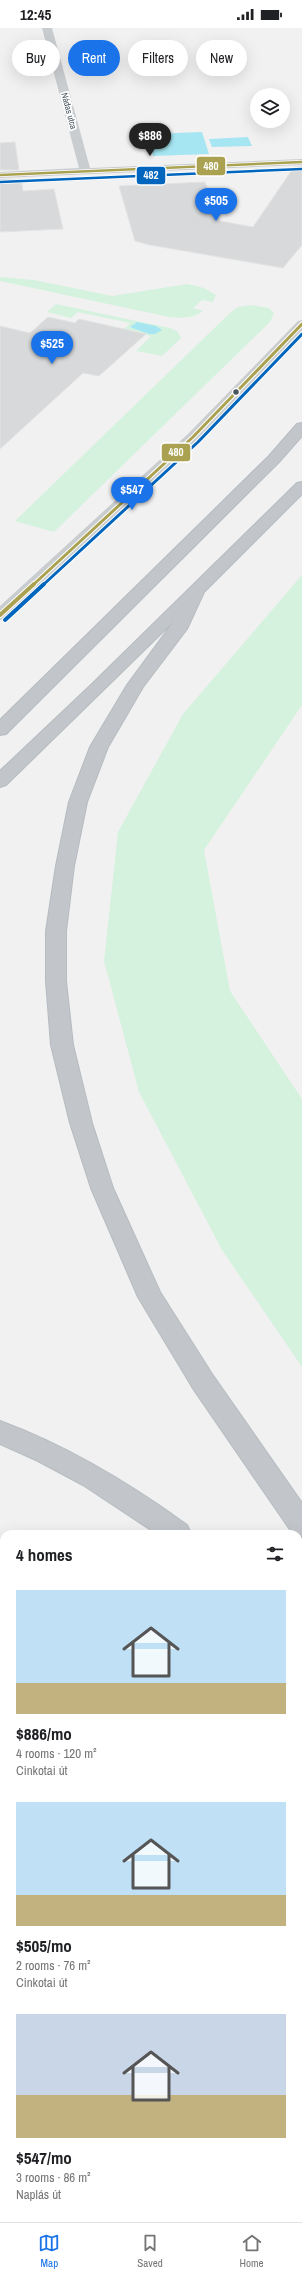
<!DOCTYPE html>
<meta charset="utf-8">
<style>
body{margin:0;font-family:"Archivo Narrow",sans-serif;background:#f2f2f2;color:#202124;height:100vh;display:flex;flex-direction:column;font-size:15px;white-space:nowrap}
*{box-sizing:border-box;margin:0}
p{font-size:13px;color:#757577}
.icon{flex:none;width:22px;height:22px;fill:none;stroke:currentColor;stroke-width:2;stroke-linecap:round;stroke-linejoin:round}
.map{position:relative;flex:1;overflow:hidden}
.drawer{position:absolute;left:0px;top:1502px;width:302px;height:692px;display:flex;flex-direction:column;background:#fff;border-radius:12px 12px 0 0;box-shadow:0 4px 16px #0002}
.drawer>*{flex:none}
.hud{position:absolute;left:12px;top:12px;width:278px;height:36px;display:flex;gap:8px}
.controls{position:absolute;left:250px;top:60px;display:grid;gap:8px}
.controls a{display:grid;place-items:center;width:40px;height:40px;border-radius:50%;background:#fff;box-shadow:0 4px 16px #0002;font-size:20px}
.price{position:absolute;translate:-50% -34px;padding:0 9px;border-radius:14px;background:#1a73e8;color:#fff;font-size:13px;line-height:26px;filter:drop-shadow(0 1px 2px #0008)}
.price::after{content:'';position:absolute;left:50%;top:24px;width:12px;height:9px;margin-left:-6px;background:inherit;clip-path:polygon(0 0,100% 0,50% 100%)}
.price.on{background:#222;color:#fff}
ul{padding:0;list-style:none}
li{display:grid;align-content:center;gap:8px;height:212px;padding:0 16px}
li span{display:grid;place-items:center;height:124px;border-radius:0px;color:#555}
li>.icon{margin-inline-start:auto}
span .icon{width:72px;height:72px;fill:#fffc;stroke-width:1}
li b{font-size:17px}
h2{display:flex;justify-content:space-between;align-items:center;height:48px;padding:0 16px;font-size:17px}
.pill{padding:0 14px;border-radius:18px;background:#fff;box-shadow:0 4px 16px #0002;font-size:14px;line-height:36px}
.pill.on{background:#1a73e8;color:#fff}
.status{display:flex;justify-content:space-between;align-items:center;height:28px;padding:0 20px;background:#fff;direction:ltr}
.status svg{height:11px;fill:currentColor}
.dock{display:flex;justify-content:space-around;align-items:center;height:56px;border-top:1px solid #e0e0e0;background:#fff;font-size:11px;color:#757577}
.dock a{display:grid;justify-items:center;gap:2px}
.dock .on{color:#1a73e8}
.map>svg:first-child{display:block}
.green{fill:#d4f2de}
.water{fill:#a6e6f2}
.building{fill:#d8d9da;stroke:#e3e3e4}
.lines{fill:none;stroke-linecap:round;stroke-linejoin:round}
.trunk-casing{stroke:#b6bcc1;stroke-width:2}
.minor{fill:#cacdd0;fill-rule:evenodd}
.trunk{fill:#c2c6ca;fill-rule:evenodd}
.bus-1-far2-casing{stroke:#fff;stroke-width:4}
.bus-1-far1-casing{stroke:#fff;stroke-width:5}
.bus-1-casing{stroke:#fff;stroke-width:6}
.bus-2-far2-casing{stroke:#fff;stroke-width:4}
.bus-2-far1-casing{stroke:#fff;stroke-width:5}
.bus-2-casing{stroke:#fff;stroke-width:6}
.bus-1-far2{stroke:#aaa250;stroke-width:2.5}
.bus-1-far1{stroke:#aaa250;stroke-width:3}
.bus-1{stroke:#aaa250;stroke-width:4}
.bus-2-far2{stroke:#0065bd;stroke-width:2.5}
.bus-2-far1{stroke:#0065bd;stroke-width:3}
.bus-2{stroke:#0065bd;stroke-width:4}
.bus-dot{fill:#47555f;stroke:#fff;stroke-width:1.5}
.labels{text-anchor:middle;stroke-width:3.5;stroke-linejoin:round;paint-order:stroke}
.far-street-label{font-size:9px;fill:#47555f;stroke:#fff}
.line-badge{stroke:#fff;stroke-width:1.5}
.badge-label{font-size:11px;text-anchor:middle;font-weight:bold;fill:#fff}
</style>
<div class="status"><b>12:45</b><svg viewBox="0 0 49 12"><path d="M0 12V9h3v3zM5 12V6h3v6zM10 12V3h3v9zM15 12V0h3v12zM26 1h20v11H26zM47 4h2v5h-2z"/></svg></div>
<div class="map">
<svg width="302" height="2194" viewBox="0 0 302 2194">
<rect width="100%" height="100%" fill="#f2f1f1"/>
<!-- green -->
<g class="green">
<path d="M0 249 34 252 112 268 187 256 204 260 216 267 213 274 202 272 193 280 203 283C193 291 181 290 169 289L0 253Z"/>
<polygon points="56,276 170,300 177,303 181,310 162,328 136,323 151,308 124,302 130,295 78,284 71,290 47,284"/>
<polygon points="251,277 269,280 274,285 270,294 54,504 15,493 230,285 238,279"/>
<polygon points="302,547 302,677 204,822 230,963 302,1071 302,1339 222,1222 139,1064 104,933 118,804 183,686"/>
</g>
<!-- water -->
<g class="water">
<polygon points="202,104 209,126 153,128 148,106"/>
<polygon points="248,109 252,118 212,119 209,111"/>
<polygon points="137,294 156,298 162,302 155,306 149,306 130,299"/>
</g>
<!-- building -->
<g class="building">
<polygon points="15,114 19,142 0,142 0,115"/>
<polygon points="302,138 302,217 283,240 150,217 135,213 119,158 205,154 220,193 253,199 294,139"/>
<polygon points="0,151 21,151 23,163 54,161 63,201 0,204"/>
<polygon points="48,289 75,295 79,291 146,306 99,348 83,345 0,421 0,298 30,305"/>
</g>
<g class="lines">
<defs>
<g id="trunk">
<polygon points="302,395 302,408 279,434 6,706 0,707 0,692 269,428 297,396"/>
<polygon points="302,454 302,466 204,564 187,601 143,659 108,719 87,774 74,838 66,903 66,953 73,1017 92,1095 113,1160 160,1264 212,1346 302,1475 302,1509 298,1506 293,1506 194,1362 138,1269 91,1160 70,1095 51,1017 46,953 46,903 56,838 69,774 90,719 127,657 174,593 6,757 0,759 0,743 92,656 297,455"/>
<path d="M0 1393C68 1418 129 1455 187 1497L191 1506H157L83 1457 38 1433 0 1416Z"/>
<polygon points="298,1594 302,1596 302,1626 298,1624"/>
</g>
</defs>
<!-- trunk casing -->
<use href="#trunk" class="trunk-casing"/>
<!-- minor -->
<g class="minor">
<polygon points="42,0 52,0 90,140 302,131 302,137 0,150 0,144 79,140"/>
<polygon points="302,292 302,303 198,412 6,590 0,592 0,578 188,406 298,293"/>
</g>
<!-- trunk -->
<use href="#trunk" class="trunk"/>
<defs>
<polyline id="bus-1-far2" points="0,147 302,134"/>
<polyline id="bus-1-far1" points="33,557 193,409 302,296"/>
<polyline id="bus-1" points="0,587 34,556"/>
<polyline id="bus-2-far2" points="0,154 302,141"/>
<polyline id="bus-2-far1" points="43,557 198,414 302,306"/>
<polyline id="bus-2" points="5,592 44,556"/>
</defs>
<!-- bus-1-far2 casing -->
<use href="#bus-1-far2" class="bus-1-far2-casing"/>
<!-- bus-1-far1 casing -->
<use href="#bus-1-far1" class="bus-1-far1-casing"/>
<!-- bus-1 casing -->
<use href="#bus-1" class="bus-1-casing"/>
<!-- bus-2-far2 casing -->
<use href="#bus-2-far2" class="bus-2-far2-casing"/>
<!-- bus-2-far1 casing -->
<use href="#bus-2-far1" class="bus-2-far1-casing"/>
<!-- bus-2 casing -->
<use href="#bus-2" class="bus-2-casing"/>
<!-- bus-1-far2 -->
<use href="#bus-1-far2" class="bus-1-far2"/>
<!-- bus-1-far1 -->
<use href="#bus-1-far1" class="bus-1-far1"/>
<!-- bus-1 -->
<use href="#bus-1" class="bus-1"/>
<!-- bus-2-far2 -->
<use href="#bus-2-far2" class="bus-2-far2"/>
<!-- bus-2-far1 -->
<use href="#bus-2-far1" class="bus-2-far1"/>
<!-- bus-2 -->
<use href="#bus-2" class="bus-2"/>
</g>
<!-- markers -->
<circle class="bus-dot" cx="236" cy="364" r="3.5"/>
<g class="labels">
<!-- far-street labels -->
<g class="far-street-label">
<text transform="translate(69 83) rotate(75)" y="3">Nádas utca</text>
</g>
</g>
<g class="line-badge">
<rect x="196" y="128" width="30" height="20" rx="4" fill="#aaa250"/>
<rect x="136" y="138" width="30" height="19" rx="4" fill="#0065bd"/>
<rect x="161" y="415" width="30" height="19" rx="4" fill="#aaa250"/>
</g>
<g class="badge-label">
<text x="211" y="142">480</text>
<text x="151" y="151">482</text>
<text x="176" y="428">480</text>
</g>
</svg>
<div class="controls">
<a><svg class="icon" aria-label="layers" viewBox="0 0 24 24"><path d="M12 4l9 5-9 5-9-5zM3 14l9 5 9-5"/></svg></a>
</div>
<b class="price on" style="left:150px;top:129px">$886</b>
<b class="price" style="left:216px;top:194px">$505</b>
<b class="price" style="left:52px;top:337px">$525</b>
<b class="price" style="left:132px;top:483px">$547</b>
<div class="hud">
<a class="pill">Buy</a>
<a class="pill on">Rent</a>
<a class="pill">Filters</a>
<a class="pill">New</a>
</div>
<section class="drawer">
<h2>4 homes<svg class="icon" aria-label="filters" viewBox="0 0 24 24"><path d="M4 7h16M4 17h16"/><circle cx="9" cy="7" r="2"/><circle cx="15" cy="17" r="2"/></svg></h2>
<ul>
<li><span style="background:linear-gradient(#bfe0f5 75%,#c2b280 0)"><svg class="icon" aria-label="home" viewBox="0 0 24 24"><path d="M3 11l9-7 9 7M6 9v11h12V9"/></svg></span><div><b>$886/mo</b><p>4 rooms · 120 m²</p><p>Cinkotai út</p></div></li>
<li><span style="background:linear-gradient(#bfe0f5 75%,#c2b280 0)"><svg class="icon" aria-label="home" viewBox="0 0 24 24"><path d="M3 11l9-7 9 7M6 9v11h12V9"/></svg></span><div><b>$505/mo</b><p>2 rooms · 76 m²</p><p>Cinkotai út</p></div></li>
<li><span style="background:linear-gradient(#c9d6e8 65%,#c2b280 0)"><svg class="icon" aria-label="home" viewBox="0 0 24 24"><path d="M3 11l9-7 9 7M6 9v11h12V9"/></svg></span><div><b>$547/mo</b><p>3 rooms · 86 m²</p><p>Naplás út</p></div></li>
</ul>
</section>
</div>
<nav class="dock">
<a class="on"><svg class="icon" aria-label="map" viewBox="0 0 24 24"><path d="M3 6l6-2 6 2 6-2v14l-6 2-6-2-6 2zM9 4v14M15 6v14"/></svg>Map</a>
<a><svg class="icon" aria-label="saved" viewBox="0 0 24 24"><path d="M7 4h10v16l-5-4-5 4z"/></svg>Saved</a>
<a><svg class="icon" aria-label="home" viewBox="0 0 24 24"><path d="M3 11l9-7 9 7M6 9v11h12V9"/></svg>Home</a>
</nav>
